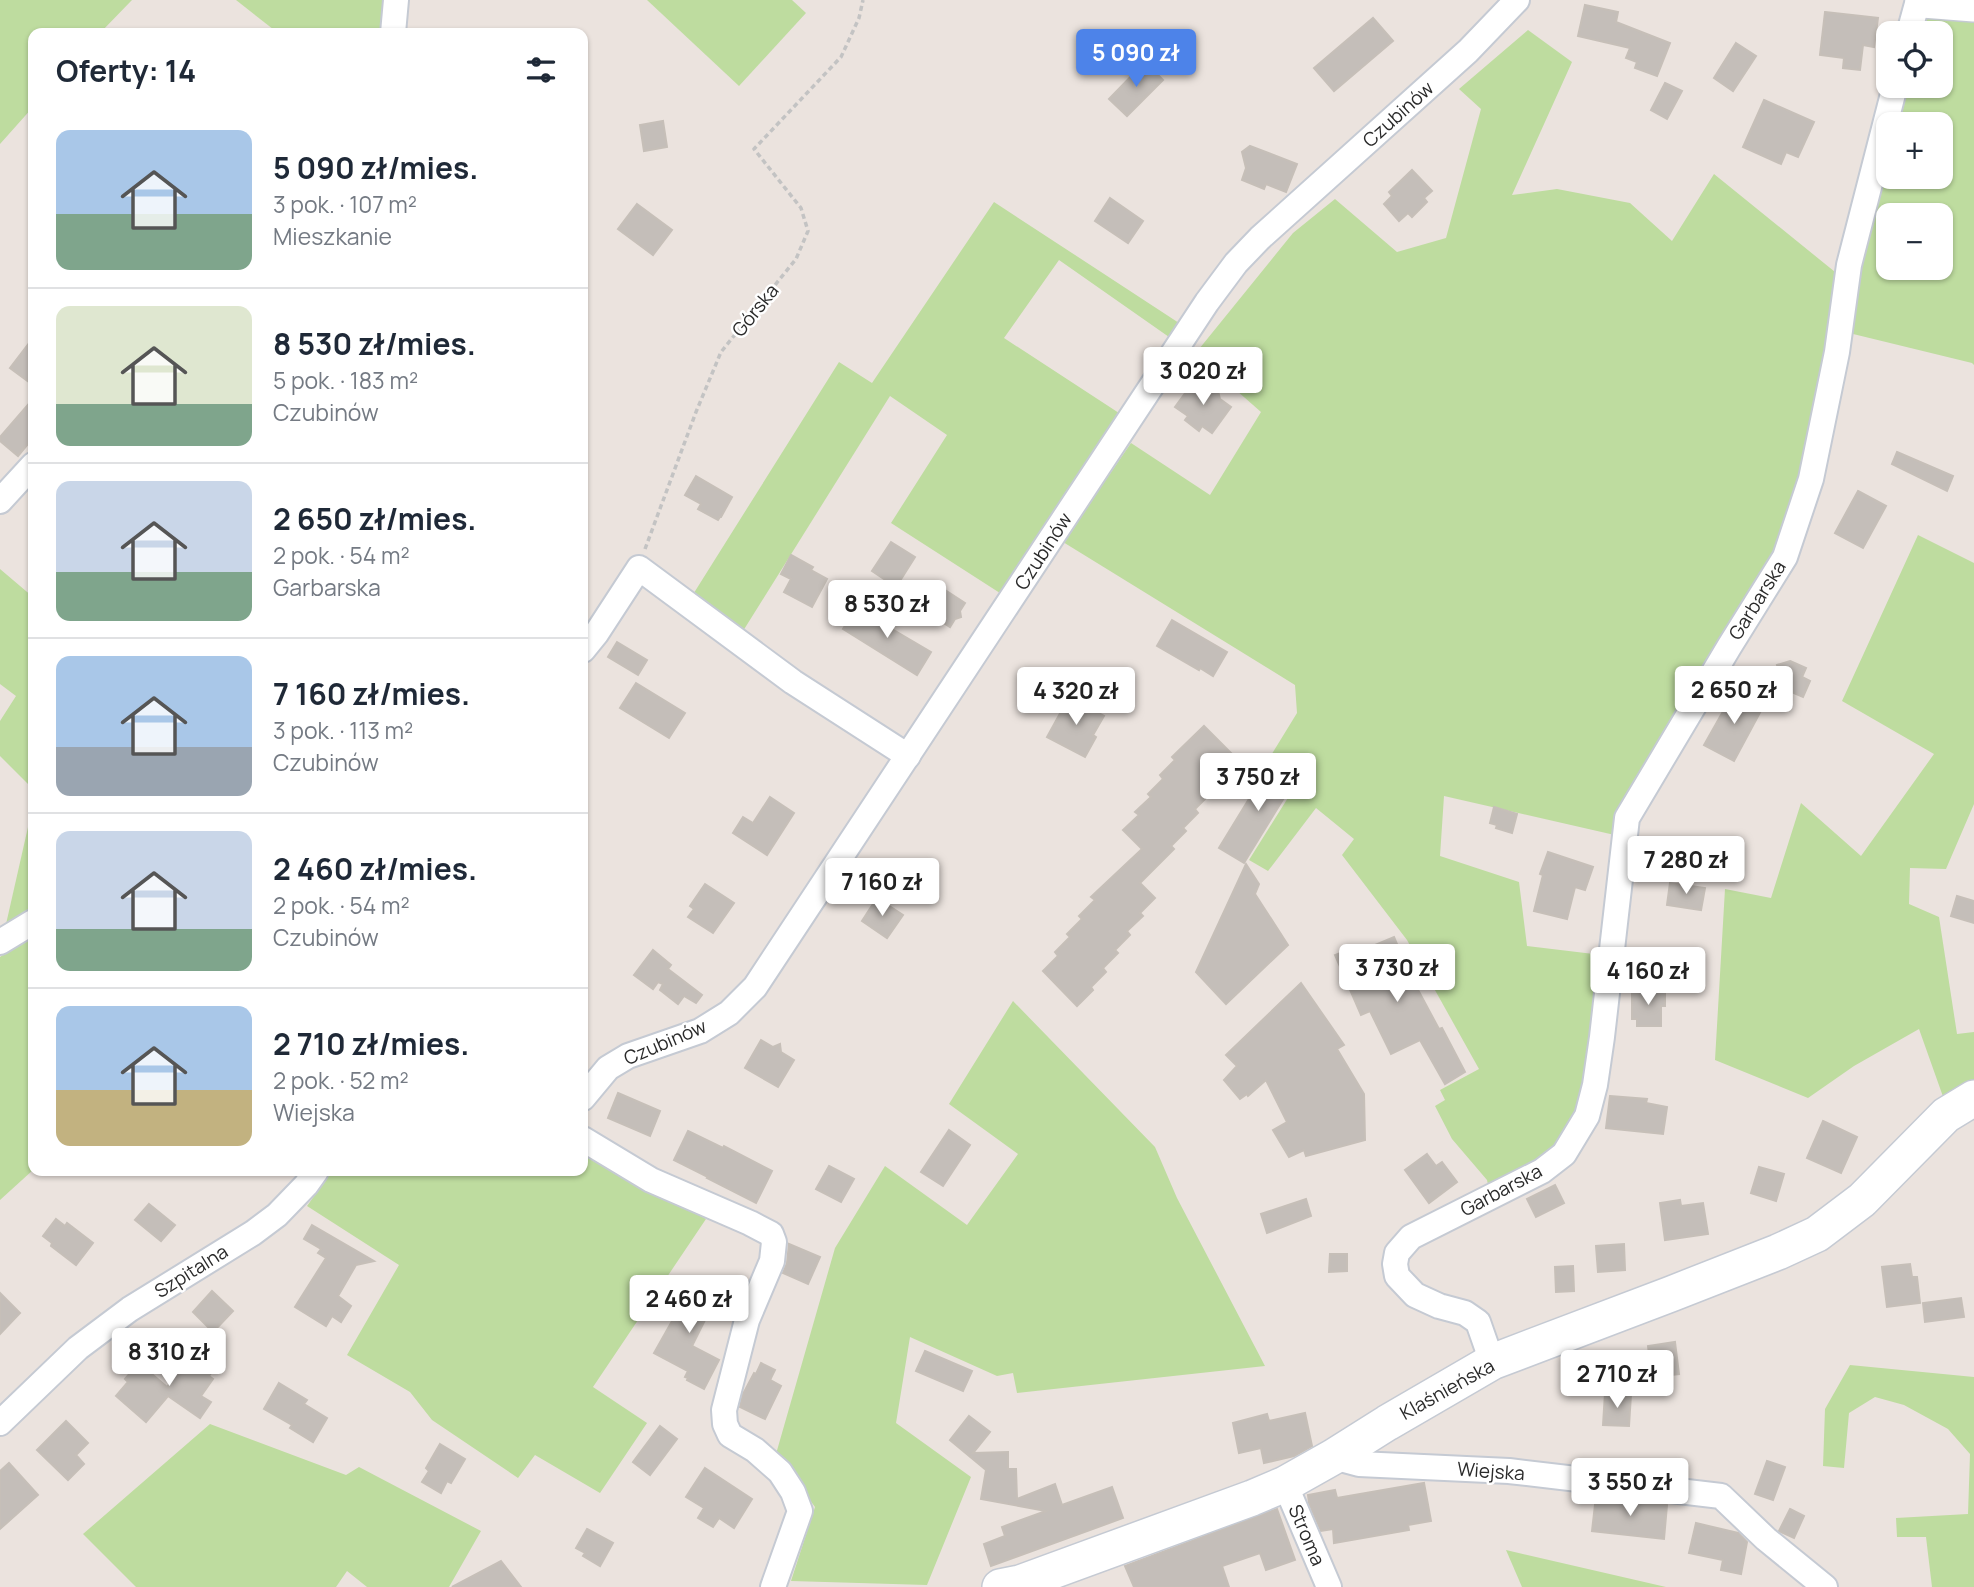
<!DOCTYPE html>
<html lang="pl">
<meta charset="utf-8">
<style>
body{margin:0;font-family:Manrope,sans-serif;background:#f2f2f3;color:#1f2937;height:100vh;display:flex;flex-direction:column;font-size:26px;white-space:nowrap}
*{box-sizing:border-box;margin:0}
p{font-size:23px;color:#747a83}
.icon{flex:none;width:38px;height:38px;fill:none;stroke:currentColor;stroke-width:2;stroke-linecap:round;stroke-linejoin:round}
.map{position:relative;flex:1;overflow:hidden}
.side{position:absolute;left:28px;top:28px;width:560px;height:1148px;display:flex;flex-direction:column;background:#fff;border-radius:14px;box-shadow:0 2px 5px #0004}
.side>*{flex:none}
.tools{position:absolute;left:1876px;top:21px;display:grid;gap:14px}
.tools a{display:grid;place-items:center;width:77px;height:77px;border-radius:14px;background:#fff;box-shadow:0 2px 5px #0004;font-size:35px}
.price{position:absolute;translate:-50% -60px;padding:0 16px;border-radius:7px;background:#fff;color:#222;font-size:23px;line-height:46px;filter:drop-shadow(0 2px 4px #0008)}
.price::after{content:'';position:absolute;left:50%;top:42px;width:21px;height:16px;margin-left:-10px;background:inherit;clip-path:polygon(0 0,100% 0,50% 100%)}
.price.on{background:#4d83e9;color:#fff}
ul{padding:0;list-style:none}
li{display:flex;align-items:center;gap:21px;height:175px;padding:0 28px}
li+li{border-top:2px solid #e0e1e3}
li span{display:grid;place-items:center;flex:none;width:196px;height:140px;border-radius:14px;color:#555}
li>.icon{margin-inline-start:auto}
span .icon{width:84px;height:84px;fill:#fffc;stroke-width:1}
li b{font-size:30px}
h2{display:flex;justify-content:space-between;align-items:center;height:84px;padding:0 28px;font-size:30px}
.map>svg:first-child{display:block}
.green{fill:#bedc9f;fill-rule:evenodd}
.building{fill:#c4beb9;stroke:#c6bfb8;stroke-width:2}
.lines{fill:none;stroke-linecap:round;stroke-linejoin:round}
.street-casing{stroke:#c5cad3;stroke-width:28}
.secondary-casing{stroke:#c5cad3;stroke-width:38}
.path{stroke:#c3c3c3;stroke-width:3.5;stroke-dasharray:5 3.5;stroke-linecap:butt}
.street{stroke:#fff;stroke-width:24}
.secondary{stroke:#fff;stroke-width:35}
.labels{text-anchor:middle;stroke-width:5;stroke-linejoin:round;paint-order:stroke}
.street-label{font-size:19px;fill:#2a2a2a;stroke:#fff}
</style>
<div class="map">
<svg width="1974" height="1587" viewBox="0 0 1974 1587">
<rect width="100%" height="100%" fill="#ebe3de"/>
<!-- green -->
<g class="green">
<polygon points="0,0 132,0 100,33 33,33 33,107 0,144"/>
<polygon points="236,0 387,0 382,33 278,33"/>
<polygon points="647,0 792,0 806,13 739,86"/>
<path d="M1925 18 1974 22V365L1972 363 1849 333 1870 217 1888 154V177H1941V124H1897L1908 86H1941V33H1922ZM1888 215H1941V268H1888Z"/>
<polygon points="1528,30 1572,62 1512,195 1557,189 1630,203 1672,241 1714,174 1840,276 1793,524 1619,836 1444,796 1440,856 1519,882 1527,946 1602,955 1582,1108 1542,1163 1489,1189 1487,1180 1452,1139 1435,1106 1445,1100 1440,1090 1479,1069 1407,940 1342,855 1354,839 1316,808 1268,871 1249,860 1301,777 1270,757 1297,713 1295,685 1063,542 1131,443 1210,495 1261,412 1195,354 1293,233 1335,199 1397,252 1446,238 1481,109 1459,89"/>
<polygon points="994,202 1179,323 1169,337 1059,260 1004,338 1122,415 1003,595 891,523 947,435 890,396 743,631 692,596 839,362 872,383"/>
<polygon points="1918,535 1974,563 1974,804 1946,869 1910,868 1909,904 1939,917 1957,1034 1974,1032 1974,1090 1946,1105 1919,1029 1854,1066 1808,1098 1715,1060 1725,889 1771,898 1801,803 1861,856 1934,754 1842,701"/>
<polygon points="0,569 33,597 33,789 0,756 0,721 16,696 0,684"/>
<polygon points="33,805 33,913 4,933"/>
<polygon points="33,934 33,1141 32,1145 33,1170 0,1200 0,957"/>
<polygon points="1013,1001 1155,1147 1177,1198 1265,1366 1017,1393 1013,1373 997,1376 910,1337 896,1423 971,1477 927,1585 791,1581 815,1507 776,1454 835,1248 885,1166 967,1225 1018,1154 949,1104"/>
<polygon points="583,1147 706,1219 593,1387 647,1423 600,1493 535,1455 518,1478 432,1420 410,1392 347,1355 399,1265 307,1206 332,1171 583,1171"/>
<polygon points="1850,1365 1974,1377 1974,1587 1932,1587 1926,1537 1897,1537 1896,1518 1968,1514 1970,1454 1948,1429 1904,1405 1875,1397 1849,1413 1844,1468 1823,1466 1825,1409"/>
<polygon points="210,1424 346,1475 359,1467 481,1531 449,1587 367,1587 347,1571 336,1587 136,1587 83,1534"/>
<polygon points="1506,1550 1666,1587 1522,1587"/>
</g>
<!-- building -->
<g class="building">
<polygon points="1585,5 1618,12 1616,22 1670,43 1657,76 1635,68 1637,62 1626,58 1630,48 1578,36"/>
<polygon points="1825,12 1878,18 1874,47 1863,45 1860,70 1843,68 1844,58 1820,55"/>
<polygon points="1373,18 1393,41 1334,91 1314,68"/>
<polygon points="1736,43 1756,56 1733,91 1714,78"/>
<polygon points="1145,62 1163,80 1127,116 1109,99"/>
<polygon points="1665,83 1682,91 1667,119 1651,110"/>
<polygon points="1764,100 1814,122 1798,157 1786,152 1781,164 1743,147"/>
<polygon points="663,121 667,147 644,151 640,125"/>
<polygon points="1250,146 1297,164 1286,192 1266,184 1264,189 1242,180 1246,168 1242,152"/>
<polygon points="1412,170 1432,191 1424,198 1427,202 1412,217 1408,213 1399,221 1384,204 1392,196 1389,192"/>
<polygon points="1110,198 1143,221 1128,243 1095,221"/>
<polygon points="637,204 672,230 653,255 618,229"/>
<polygon points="33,338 33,385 10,368"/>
<polygon points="1194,381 1205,388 1212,387 1218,391 1220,399 1231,407 1212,433 1202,426 1199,431 1185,420 1188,416 1175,407"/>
<polygon points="33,399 33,438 18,456 0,441 0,437"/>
<polygon points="1897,452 1953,476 1947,491 1892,464"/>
<polygon points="696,476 732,497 721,517 720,517 718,520 698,509 701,504 685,495"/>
<polygon points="1858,491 1886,506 1863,548 1835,533"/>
<polygon points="891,542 915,557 896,587 872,571"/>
<polygon points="791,555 813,567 811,570 827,579 812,607 784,592 791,579 781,574"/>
<polygon points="942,588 965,603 960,611 961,617 955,619 950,627 927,612"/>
<polygon points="858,605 882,621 880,622 931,652 917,675 843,629"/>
<polygon points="1172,620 1227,652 1213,676 1200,668 1199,670 1157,646"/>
<polygon points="617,642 647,660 638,675 608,657"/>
<polygon points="1790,661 1806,668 1802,677 1810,681 1803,697 1782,688 1786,679 1781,677 1777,665"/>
<polygon points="636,683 685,713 669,738 620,708"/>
<polygon points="1734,692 1763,707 1734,761 1704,745"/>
<polygon points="1069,697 1104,716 1093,735 1096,737 1085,757 1047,737"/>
<polygon points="1204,726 1235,757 1220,773 1223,776 1207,791 1210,794 1195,809 1198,813 1183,828 1186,831 1171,846 1174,849 1140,883 1155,898 1140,913 1143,916 1127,931 1130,935 1115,950 1118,953 1103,968 1106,972 1091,987 1093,990 1077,1006 1043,971 1058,956 1055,952 1070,937 1067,934 1082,919 1079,916 1095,900 1091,897 1142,849 1123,830 1139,815 1135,812 1151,797 1148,794 1163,779 1160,775 1175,760 1172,757"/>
<polygon points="1271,763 1296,778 1244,863 1219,848"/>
<polygon points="770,797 794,813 767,855 733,833 743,817 753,823"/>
<polygon points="1494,807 1517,814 1512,833 1496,828 1497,825 1490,823"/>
<polygon points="1548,852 1593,867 1585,890 1575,887 1567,919 1534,911 1543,875 1540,874"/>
<polygon points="1246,864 1259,884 1255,894 1288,945 1226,1004 1196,972"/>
<polygon points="1670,883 1705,888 1701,910 1667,905"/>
<polygon points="705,884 734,903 713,933 688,917 694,909 690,906"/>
<polygon points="1957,896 1974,901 1974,923 1951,916"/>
<polygon points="877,898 903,915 887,938 862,921"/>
<polygon points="1394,937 1415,988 1417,988 1439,1029 1442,1028 1465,1072 1445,1084 1420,1040 1391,1054 1370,1011 1361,1015 1335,955 1354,948 1356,953"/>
<polygon points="653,950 671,965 668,969 702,995 696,1003 684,996 678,1004 660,990 663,984 658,982 653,989 634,975"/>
<polygon points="1301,983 1344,1045 1337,1049 1364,1094 1365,1140 1306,1156 1304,1150 1289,1157 1273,1130 1287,1122 1266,1080 1248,1096 1247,1094 1240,1099 1224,1080 1237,1066 1226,1055"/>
<polygon points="1632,990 1665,990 1665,1006 1661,1006 1661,1026 1637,1026 1637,1019 1632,1019"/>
<polygon points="761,1040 773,1047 780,1044 781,1052 794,1060 778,1087 745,1068"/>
<polygon points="618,1093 660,1111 650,1136 608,1118"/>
<polygon points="1610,1096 1647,1099 1646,1103 1667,1107 1663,1134 1606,1128"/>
<polygon points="1823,1121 1857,1137 1841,1173 1807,1158"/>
<polygon points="949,1130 970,1145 943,1186 921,1172"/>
<polygon points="688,1131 723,1148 724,1146 772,1171 756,1203 707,1178 708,1177 674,1160"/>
<polygon points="1427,1154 1436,1166 1442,1162 1457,1182 1429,1203 1405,1170"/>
<polygon points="829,1166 854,1179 841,1202 816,1189"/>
<polygon points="1759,1167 1784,1174 1776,1201 1751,1193"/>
<polygon points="1555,1185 1564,1203 1536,1217 1527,1199"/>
<polygon points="1306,1199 1311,1216 1267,1233 1261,1214"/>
<polygon points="1680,1200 1681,1206 1703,1203 1708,1234 1665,1240 1660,1203"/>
<polygon points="149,1204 175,1225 161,1241 135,1220"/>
<polygon points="56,1219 65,1226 67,1223 93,1243 76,1265 51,1246 52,1243 43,1236"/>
<polygon points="312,1225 374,1261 356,1265 338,1296 351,1306 341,1322 332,1316 326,1326 295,1307 326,1258 318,1253 321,1249 304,1239"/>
<polygon points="789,1244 820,1257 808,1284 783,1273 787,1263"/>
<polygon points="1624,1244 1625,1270 1598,1272 1596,1246"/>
<polygon points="1330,1254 1347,1254 1347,1271 1329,1272"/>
<polygon points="1910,1264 1912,1277 1917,1277 1920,1303 1887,1307 1882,1267"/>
<polygon points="1573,1266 1574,1291 1556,1292 1555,1267"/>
<polygon points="680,1283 690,1288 691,1285 716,1298 692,1346 719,1360 704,1389 687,1380 688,1378 685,1377 688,1371 654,1353 680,1307 671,1302"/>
<polygon points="212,1291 233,1311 213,1332 193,1312"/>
<polygon points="0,1293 20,1313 0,1334"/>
<polygon points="1961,1298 1964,1317 1925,1322 1923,1303"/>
<polygon points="1675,1342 1679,1374 1652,1377 1648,1346"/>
<polygon points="195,1349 217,1365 209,1376 213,1379 201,1396 211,1402 200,1418 168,1396 146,1422 116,1396 128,1382 125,1379 139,1363 167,1387"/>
<polygon points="925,1351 972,1371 963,1391 916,1371"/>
<polygon points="761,1363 775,1370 770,1380 781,1386 765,1419 740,1407 743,1394 754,1373 756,1374"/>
<polygon points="279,1383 307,1400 304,1404 327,1418 313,1442 290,1428 292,1425 264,1409"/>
<polygon points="1605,1393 1631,1394 1629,1426 1603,1425"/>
<polygon points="1305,1413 1312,1446 1294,1456 1264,1463 1261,1448 1239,1453 1233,1423 1267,1414 1269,1421"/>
<polygon points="969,1416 990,1432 973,1453 1008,1452 1008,1469 1016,1469 1017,1499 1055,1484 1062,1505 1112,1487 1123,1518 991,1566 984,1544 1005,1536 1002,1527 1046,1511 981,1499 986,1470 950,1440"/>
<polygon points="66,1421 88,1443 76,1455 84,1464 68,1480 37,1450"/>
<polygon points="660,1426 677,1439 650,1475 633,1462"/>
<polygon points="440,1444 465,1459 451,1483 447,1481 441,1493 422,1482 429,1471 426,1468"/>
<polygon points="1767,1461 1785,1467 1773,1500 1755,1494"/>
<polygon points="9,1463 38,1495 0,1529 0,1471"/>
<polygon points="705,1468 752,1499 734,1528 719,1518 713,1527 698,1518 704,1508 686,1497"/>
<polygon points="1424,1483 1431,1521 1408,1525 1409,1530 1334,1543 1333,1529 1321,1531 1309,1503 1308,1495 1335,1490 1337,1498"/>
<polygon points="1596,1496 1667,1505 1664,1539 1592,1531"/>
<polygon points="1277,1509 1295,1560 1266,1570 1260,1553 1222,1566 1229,1587 1134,1587 1125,1566"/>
<polygon points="1790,1509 1804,1516 1794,1538 1779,1531"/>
<polygon points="1696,1523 1738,1533 1747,1542 1741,1574 1721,1570 1723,1560 1689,1553"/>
<polygon points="587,1529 613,1543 600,1566 583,1556 585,1553 576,1548"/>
<polygon points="501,1561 521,1587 452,1587"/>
</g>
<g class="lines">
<defs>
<g id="street">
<polyline points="393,33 396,0"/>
<polyline points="1909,33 1918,0"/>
<polyline points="0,501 33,465"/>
<polyline points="583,650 596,634 639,568 793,682 908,756"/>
<polyline points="0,942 33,922"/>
<polyline points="583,1098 608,1068 628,1056 700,1031 729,1013 755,987 1207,302 1236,263 1260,238 1468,51 1517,0"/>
<polyline points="583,1139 651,1180 750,1223 771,1234 774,1242 772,1261 747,1320 724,1410 725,1424 730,1435 755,1450 780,1472 793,1492 800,1511 773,1587"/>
<polyline points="1492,1362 1478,1322 1465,1313 1439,1306 1415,1295 1397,1276 1395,1264 1397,1253 1411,1237 1542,1171 1564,1154 1587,1116 1595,1085 1602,1037 1627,818 1729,647 1785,557 1811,479 1837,352 1849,265 1895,86"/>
<polyline points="0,1423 78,1348 130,1309 253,1233 277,1215 306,1185 316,1171"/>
<polyline points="1333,1457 1359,1464 1509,1471 1721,1496 1766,1539 1825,1587"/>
<polyline points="1285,1484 1329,1587"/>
</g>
<g id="secondary">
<polyline points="1923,0 1974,4"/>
<polyline points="1000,1587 1020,1583 1252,1498 1285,1484 1333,1457 1387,1423 1492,1362 1671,1294 1778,1252 1817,1234 1862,1200 1946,1115 1974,1098"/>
</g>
</defs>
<!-- street casing -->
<use href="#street" class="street-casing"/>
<!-- secondary casing -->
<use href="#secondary" class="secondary-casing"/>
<!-- path -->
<polyline class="path" points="645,549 696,412 721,352 796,259 808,231 801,208 754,149 841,57 859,18 863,0"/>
<!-- street -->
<use href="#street" class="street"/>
<!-- secondary -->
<use href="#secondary" class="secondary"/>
</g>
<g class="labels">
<!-- street labels -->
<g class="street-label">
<text transform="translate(1398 114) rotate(-42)" y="7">Czubinów</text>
<text transform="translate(755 310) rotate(-51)" y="7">Górska</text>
<text transform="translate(1043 551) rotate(-57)" y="7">Czubinów</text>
<text transform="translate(1757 600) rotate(-58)" y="7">Garbarska</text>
<text transform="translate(665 1042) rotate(-23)" y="7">Czubinów</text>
<text transform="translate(1501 1190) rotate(-28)" y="7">Garbarska</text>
<text transform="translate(191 1271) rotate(-32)" y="7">Szpitalna</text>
<text transform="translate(1447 1389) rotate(-29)" y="7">Klaśnieńska</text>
<text transform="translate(1491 1471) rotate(4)" y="7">Wiejska</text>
<text transform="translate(1307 1535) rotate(67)" y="7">Stroma</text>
</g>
</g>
</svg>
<div class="tools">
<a><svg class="icon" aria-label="locate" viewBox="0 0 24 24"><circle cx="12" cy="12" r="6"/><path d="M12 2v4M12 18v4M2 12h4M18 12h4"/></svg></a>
<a>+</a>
<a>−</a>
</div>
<b class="price on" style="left:1136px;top:89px">5 090 zł</b>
<b class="price" style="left:1203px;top:407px">3 020 zł</b>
<b class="price" style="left:887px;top:640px">8 530 zł</b>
<b class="price" style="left:1734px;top:726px">2 650 zł</b>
<b class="price" style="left:1076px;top:727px">4 320 zł</b>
<b class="price" style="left:1258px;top:813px">3 750 zł</b>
<b class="price" style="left:1686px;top:896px">7 280 zł</b>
<b class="price" style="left:882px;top:918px">7 160 zł</b>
<b class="price" style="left:1397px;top:1004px">3 730 zł</b>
<b class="price" style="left:1648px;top:1007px">4 160 zł</b>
<b class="price" style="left:689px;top:1335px">2 460 zł</b>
<b class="price" style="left:169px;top:1388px">8 310 zł</b>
<b class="price" style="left:1617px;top:1410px">2 710 zł</b>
<b class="price" style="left:1630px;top:1518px">3 550 zł</b>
<section class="side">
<h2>Oferty: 14<svg class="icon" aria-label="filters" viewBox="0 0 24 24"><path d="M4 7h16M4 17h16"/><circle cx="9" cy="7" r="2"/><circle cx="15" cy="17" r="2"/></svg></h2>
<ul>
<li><span style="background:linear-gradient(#a9c7e8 60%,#7fa58c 0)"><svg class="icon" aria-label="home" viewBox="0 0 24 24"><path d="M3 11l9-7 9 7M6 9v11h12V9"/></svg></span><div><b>5 090 zł/mies.</b><p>3 pok. · 107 m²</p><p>Mieszkanie</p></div></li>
<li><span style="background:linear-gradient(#dfe7d0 70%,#7fa58c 0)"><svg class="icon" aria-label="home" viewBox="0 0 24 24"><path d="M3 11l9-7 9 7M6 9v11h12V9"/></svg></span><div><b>8 530 zł/mies.</b><p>5 pok. · 183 m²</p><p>Czubinów</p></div></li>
<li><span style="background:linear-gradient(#c9d6e8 65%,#7fa58c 0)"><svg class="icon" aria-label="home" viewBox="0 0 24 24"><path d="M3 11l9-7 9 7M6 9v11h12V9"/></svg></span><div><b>2 650 zł/mies.</b><p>2 pok. · 54 m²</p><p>Garbarska</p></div></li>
<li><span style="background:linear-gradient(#a9c7e8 65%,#9aa5b1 0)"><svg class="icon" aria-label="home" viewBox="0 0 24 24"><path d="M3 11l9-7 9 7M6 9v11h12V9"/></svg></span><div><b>7 160 zł/mies.</b><p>3 pok. · 113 m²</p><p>Czubinów</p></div></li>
<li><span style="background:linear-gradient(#c9d6e8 70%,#7fa58c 0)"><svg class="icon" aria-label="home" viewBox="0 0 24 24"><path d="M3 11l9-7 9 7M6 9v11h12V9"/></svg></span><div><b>2 460 zł/mies.</b><p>2 pok. · 54 m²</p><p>Czubinów</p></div></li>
<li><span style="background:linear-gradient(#a9c7e8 60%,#c2b280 0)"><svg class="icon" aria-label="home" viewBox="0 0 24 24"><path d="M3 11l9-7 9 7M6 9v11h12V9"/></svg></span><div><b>2 710 zł/mies.</b><p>2 pok. · 52 m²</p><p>Wiejska</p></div></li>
</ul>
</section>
</div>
